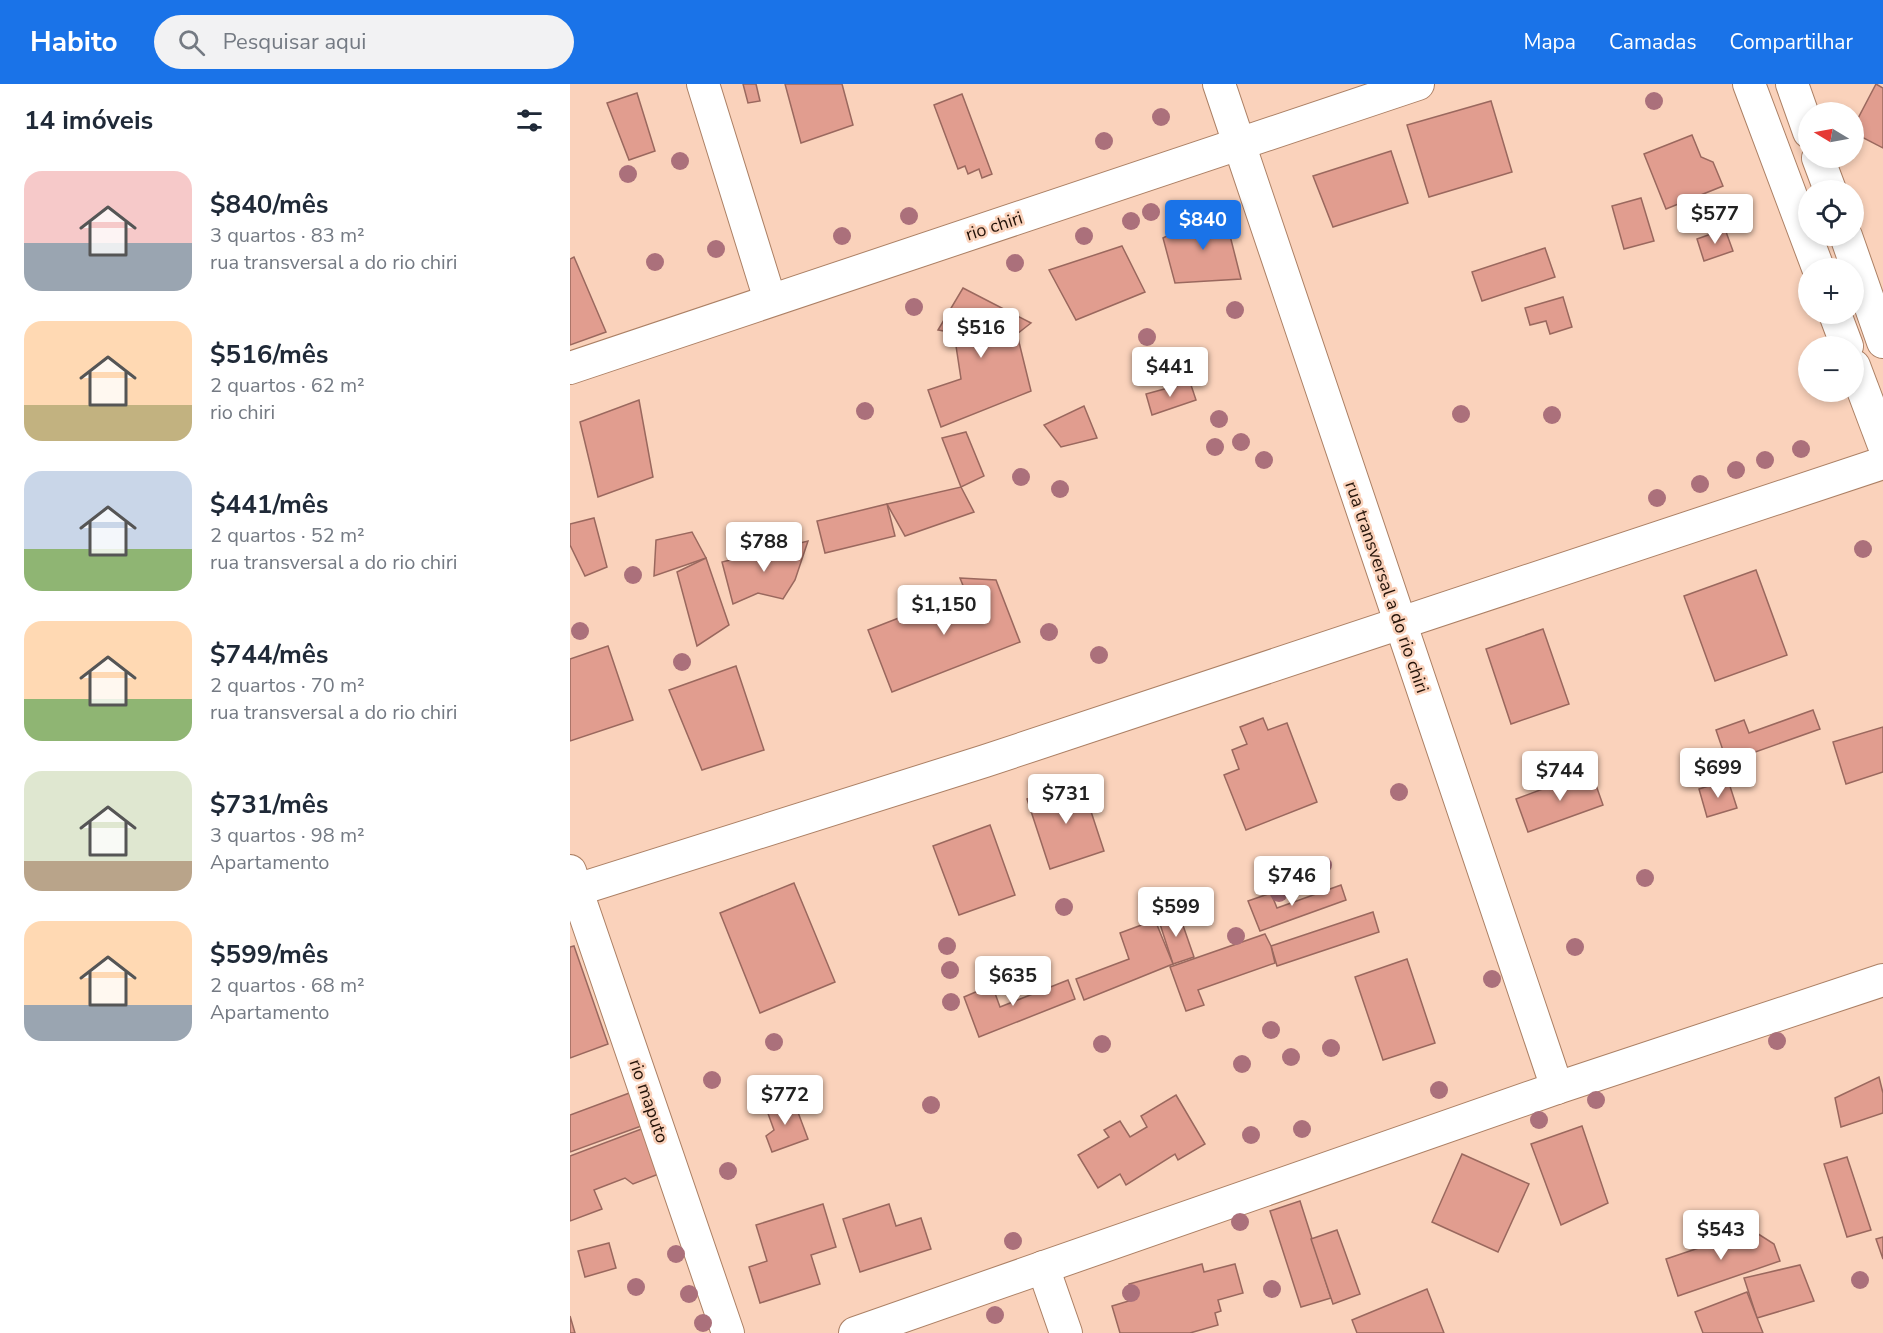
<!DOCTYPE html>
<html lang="pt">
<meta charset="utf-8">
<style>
body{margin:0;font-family:"Nunito Sans",sans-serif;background:#f2f2f3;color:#1f2937;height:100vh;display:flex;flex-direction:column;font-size:22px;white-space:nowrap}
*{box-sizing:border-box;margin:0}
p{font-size:20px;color:#747a83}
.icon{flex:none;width:33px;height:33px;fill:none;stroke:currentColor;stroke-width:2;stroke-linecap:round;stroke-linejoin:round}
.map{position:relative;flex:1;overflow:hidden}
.panel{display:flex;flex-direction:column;background:#fff;width:570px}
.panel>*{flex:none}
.needle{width:39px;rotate:280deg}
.controls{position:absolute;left:1228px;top:18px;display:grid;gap:12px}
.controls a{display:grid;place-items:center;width:66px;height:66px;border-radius:50%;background:#fff;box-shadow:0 3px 9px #0003;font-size:30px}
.price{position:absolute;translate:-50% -51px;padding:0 14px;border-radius:6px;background:#fff;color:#222;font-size:20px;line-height:39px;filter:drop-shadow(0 2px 3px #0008)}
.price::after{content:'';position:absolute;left:50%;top:36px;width:18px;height:14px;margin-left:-9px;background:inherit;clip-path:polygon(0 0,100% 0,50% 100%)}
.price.current{background:#1a73e8;color:#fff}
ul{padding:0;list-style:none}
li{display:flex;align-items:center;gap:18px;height:150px;padding:0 24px}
li span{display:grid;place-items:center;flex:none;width:168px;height:120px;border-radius:18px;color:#555}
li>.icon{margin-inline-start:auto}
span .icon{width:72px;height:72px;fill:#fffc;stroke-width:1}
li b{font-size:26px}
h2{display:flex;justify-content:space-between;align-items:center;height:72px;padding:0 24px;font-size:26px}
header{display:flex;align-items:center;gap:36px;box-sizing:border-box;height:84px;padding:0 30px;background:#1a73e8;color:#fff}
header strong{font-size:28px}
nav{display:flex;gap:33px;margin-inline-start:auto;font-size:21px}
.search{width:420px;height:54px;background:#f2f2f3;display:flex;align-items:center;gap:15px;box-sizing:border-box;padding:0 21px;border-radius:33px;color:#747a83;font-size:22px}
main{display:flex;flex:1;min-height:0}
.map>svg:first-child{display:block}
.building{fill:#e19d8f;stroke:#9a685e;stroke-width:1.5}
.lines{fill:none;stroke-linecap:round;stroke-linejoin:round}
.street-casing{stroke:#ac8065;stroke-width:34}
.street{stroke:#fff;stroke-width:32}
.tree{fill:#ab707b}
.labels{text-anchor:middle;stroke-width:5;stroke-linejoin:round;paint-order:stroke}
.street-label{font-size:18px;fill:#241309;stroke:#fad2bb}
</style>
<header>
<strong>Habito</strong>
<div class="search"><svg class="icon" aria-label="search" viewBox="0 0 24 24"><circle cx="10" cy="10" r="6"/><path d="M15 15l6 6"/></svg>Pesquisar aqui</div>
<nav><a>Mapa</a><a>Camadas</a><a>Compartilhar</a></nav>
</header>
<main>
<section class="panel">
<h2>14 imóveis<svg class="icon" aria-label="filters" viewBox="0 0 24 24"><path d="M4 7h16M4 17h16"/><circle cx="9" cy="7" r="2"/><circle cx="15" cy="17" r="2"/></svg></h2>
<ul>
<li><span style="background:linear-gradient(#f6c9c9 60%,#9aa5b1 0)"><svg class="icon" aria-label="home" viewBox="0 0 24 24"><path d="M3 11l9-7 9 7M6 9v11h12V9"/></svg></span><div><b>$840/mês</b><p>3 quartos · 83 m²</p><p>rua transversal a do rio chiri</p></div></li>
<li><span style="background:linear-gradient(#ffd9b3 70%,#c2b280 0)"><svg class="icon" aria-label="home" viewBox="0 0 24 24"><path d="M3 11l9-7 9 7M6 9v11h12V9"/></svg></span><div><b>$516/mês</b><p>2 quartos · 62 m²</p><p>rio chiri</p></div></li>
<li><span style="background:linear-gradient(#c9d6e8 65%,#8fb573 0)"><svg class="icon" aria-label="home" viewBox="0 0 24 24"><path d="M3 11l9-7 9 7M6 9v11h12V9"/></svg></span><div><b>$441/mês</b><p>2 quartos · 52 m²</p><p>rua transversal a do rio chiri</p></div></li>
<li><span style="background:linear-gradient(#ffd9b3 65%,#8fb573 0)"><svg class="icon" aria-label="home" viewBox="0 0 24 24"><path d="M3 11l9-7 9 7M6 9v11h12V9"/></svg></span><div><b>$744/mês</b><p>2 quartos · 70 m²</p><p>rua transversal a do rio chiri</p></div></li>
<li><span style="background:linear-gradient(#dfe7d0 75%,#b9a48a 0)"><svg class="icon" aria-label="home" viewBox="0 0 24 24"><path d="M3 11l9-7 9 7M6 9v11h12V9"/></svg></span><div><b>$731/mês</b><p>3 quartos · 98 m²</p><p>Apartamento</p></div></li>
<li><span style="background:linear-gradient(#ffd9b3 70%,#9aa5b1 0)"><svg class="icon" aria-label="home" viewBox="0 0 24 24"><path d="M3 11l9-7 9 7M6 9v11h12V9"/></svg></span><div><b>$599/mês</b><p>2 quartos · 68 m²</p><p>Apartamento</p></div></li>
</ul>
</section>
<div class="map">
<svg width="1313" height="1249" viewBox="0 0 1313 1249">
<rect width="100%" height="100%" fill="#fad2bb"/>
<!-- building -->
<g class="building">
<polygon points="173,0 186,0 190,17 178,19"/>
<polygon points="215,0 272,0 283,41 231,59"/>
<polygon points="1306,0 1313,4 1313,64 1284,49 1284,42"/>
<polygon points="67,9 85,67 59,76 37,19"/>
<polygon points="392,10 422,90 412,94 409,85 398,90 395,82 388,85 364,21"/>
<polygon points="921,17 942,88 859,113 837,41"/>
<polygon points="1122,51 1131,73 1143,78 1153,102 1096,125 1074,70"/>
<polygon points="821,67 838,119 763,143 743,92"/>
<polygon points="1071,114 1084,157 1054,165 1042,122"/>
<polygon points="653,124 671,195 605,199 593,154"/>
<polygon points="1155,145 1163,167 1134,177 1127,155"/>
<polygon points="552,162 575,208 506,236 479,186"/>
<polygon points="975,164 985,193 912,217 902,188"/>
<polygon points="4,173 36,248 0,261 0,175"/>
<polygon points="393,204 461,239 447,250 461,307 371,343 358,306 391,295 384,249 368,246"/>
<polygon points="993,213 1002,243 980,250 976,237 960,241 955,224"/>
<polygon points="620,298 626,316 582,331 576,310"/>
<polygon points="69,316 83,393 28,413 10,338"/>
<polygon points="514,322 527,354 491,363 474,341"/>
<polygon points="396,348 414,392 391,403 372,354"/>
<polygon points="391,403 404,428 335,452 317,420"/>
<polygon points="317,420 325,452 255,469 247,437"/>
<polygon points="24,434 37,483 15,492 0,461 0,440"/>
<polygon points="122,448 136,474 84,492 86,456"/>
<polygon points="238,457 225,496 213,515 188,509 163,520 152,478"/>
<polygon points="136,474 159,541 127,562 107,488"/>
<polygon points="1186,486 1217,571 1145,597 1114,512"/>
<polygon points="390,494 426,496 450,558 322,608 298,546 344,528 402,524"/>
<polygon points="973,545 999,620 941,640 916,565"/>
<polygon points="38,562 63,636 0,657 0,575"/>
<polygon points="166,582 194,666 132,686 99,606"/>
<polygon points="1243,626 1250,645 1157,678 1146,646 1174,636 1179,649"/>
<polygon points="693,634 698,646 717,639 747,718 676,746 654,691 669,685 662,666 677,660 670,643"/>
<polygon points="1313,643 1313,688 1276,700 1263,658"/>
<polygon points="1021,687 1033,721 958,748 946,715"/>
<polygon points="1158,696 1167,724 1137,733 1129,705"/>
<polygon points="511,697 534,767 480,785 457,715"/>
<polygon points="420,741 445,811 389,831 363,762"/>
<polygon points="224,799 265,898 190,929 150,829"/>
<polygon points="771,801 776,816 690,847 678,817 701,809 707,824"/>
<polygon points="608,827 624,873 603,880 588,834"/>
<polygon points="803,828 809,848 707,882 701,862"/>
<polygon points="585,836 603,880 514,916 506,895 559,875 550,849"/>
<polygon points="695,850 701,862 705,879 628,906 634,921 616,927 600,883"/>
<polygon points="4,862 38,960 0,974 0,863"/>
<polygon points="837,875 865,959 813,976 785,893"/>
<polygon points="498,896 505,915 409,953 394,913 422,901 430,923"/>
<polygon points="1309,993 1313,1009 1313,1029 1271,1043 1265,1014"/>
<polygon points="62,1008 74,1041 0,1068 0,1031"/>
<polygon points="606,1011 635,1060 608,1076 605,1070 556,1101 550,1090 528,1104 508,1071 539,1053 534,1046 550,1037 560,1053 577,1043 571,1032"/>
<polygon points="223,1015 238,1055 202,1068 196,1052 204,1046 196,1024"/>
<polygon points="82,1041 99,1086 63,1100 55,1094 24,1106 32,1125 0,1137 0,1072"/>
<polygon points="1012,1042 1038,1119 991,1141 961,1060"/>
<polygon points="892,1070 959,1100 928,1168 862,1138"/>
<polygon points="1277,1073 1301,1146 1277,1153 1254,1080"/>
<polygon points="730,1117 761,1214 731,1223 700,1127"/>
<polygon points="253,1120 266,1163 241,1171 250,1200 190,1219 179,1183 197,1177 186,1141"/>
<polygon points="319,1120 326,1142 351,1134 361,1165 290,1188 273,1135"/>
<polygon points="767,1146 790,1210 763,1220 741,1155"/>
<polygon points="1182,1146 1204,1160 1210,1177 1108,1212 1096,1175"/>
<polygon points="1313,1153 1313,1175 1306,1155"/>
<polygon points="39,1159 46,1184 15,1193 8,1167"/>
<polygon points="632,1180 634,1188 665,1180 673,1209 648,1216 651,1227 645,1229 648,1241 620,1249 550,1249 542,1222 562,1216 559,1200"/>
<polygon points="1230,1181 1244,1217 1187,1234 1174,1194"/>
<polygon points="857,1205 874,1249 787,1249 782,1236"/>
<polygon points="1177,1208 1193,1249 1133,1249 1125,1228"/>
<polygon points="0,1232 5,1249 0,1249"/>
</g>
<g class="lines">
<defs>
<g id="street">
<polyline points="133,0 200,216"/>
<polyline points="649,0 987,1004"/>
<polyline points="1179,0 1248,184"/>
<polyline points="1222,0 1239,48"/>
<polyline points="1248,74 1260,106"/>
<polyline points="1276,152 1313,258"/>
<polyline points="1265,230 1277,262"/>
<polyline points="1284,282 1313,359"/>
<path d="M0 284C282 188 566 97 848 0"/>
<polyline points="0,787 158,1249"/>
<polyline points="0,808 415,677 1313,379"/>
<polyline points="473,1183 496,1249"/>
<polyline points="285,1249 987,1004 1313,896"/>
</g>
</defs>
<!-- street casing -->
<use href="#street" class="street-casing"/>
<!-- street -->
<use href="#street" class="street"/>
</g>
<!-- trees -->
<g class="tree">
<circle cx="1084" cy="17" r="9"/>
<circle cx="591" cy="33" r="9"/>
<circle cx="534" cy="57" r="9"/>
<circle cx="110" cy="77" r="9"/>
<circle cx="58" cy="90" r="9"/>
<circle cx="581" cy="128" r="9"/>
<circle cx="339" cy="132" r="9"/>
<circle cx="561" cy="137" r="9"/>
<circle cx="272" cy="152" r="9"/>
<circle cx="514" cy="152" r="9"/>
<circle cx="146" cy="165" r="9"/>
<circle cx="85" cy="178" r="9"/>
<circle cx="445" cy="179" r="9"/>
<circle cx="344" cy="223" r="9"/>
<circle cx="665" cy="226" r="9"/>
<circle cx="577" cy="253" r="9"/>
<circle cx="619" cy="287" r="9"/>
<circle cx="295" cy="327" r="9"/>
<circle cx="891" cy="330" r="9"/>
<circle cx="982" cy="331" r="9"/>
<circle cx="649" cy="335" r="9"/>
<circle cx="671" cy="358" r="9"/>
<circle cx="645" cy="363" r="9"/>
<circle cx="1231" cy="365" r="9"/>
<circle cx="694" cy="376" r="9"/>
<circle cx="1195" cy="376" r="9"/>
<circle cx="1166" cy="386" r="9"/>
<circle cx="451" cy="393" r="9"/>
<circle cx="1130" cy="400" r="9"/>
<circle cx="490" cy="405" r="9"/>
<circle cx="1087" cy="414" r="9"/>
<circle cx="1293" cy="465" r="9"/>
<circle cx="63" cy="491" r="9"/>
<circle cx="10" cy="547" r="9"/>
<circle cx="479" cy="548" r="9"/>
<circle cx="529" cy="571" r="9"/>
<circle cx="112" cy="578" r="9"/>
<circle cx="829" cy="708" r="9"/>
<circle cx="753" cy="781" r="9"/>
<circle cx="1075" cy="794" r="9"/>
<circle cx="734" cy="801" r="9"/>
<circle cx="709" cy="809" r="9"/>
<circle cx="625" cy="812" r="9"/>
<circle cx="494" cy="823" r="9"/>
<circle cx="666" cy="852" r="9"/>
<circle cx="377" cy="862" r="9"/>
<circle cx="1005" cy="863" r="9"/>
<circle cx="380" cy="886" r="9"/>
<circle cx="922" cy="895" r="9"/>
<circle cx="381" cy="918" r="9"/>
<circle cx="701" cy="946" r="9"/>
<circle cx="1207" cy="957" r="9"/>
<circle cx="204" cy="958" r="9"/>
<circle cx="532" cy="960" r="9"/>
<circle cx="761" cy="964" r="9"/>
<circle cx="721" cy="973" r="9"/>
<circle cx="672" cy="980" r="9"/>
<circle cx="142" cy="996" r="9"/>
<circle cx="869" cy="1006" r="9"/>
<circle cx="1026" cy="1016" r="9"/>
<circle cx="361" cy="1021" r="9"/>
<circle cx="969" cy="1036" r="9"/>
<circle cx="732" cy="1045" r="9"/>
<circle cx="681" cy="1051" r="9"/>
<circle cx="158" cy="1087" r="9"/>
<circle cx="670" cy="1138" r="9"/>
<circle cx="443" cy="1157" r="9"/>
<circle cx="106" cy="1170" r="9"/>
<circle cx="1290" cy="1196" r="9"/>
<circle cx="66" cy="1203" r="9"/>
<circle cx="702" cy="1205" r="9"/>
<circle cx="561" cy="1209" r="9"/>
<circle cx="119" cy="1210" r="9"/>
<circle cx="425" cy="1231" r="9"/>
<circle cx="133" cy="1239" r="9"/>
</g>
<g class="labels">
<!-- street labels -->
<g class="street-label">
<text transform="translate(424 142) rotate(-18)" y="6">rio chiri</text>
<text transform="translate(817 503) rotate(71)" y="6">rua transversal a do rio chiri</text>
<text transform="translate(79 1017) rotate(71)" y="6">rio maputo</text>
</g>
</g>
</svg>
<div class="controls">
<a><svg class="needle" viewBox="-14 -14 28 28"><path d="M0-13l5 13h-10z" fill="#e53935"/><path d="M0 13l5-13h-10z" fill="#747a83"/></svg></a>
<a><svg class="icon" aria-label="locate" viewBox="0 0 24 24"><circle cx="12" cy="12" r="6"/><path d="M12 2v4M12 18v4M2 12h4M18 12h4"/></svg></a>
<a>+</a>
<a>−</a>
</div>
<b class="price" style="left:1145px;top:161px">$577</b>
<b class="price current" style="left:633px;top:167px">$840</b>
<b class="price" style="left:411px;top:275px">$516</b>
<b class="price" style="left:600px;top:314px">$441</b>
<b class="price" style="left:194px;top:489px">$788</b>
<b class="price" style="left:374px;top:552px">$1,150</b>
<b class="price" style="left:1148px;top:715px">$699</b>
<b class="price" style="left:990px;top:718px">$744</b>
<b class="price" style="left:496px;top:741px">$731</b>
<b class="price" style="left:722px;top:823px">$746</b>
<b class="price" style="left:606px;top:854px">$599</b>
<b class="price" style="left:443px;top:923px">$635</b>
<b class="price" style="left:215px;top:1042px">$772</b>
<b class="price" style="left:1151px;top:1177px">$543</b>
</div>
</main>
